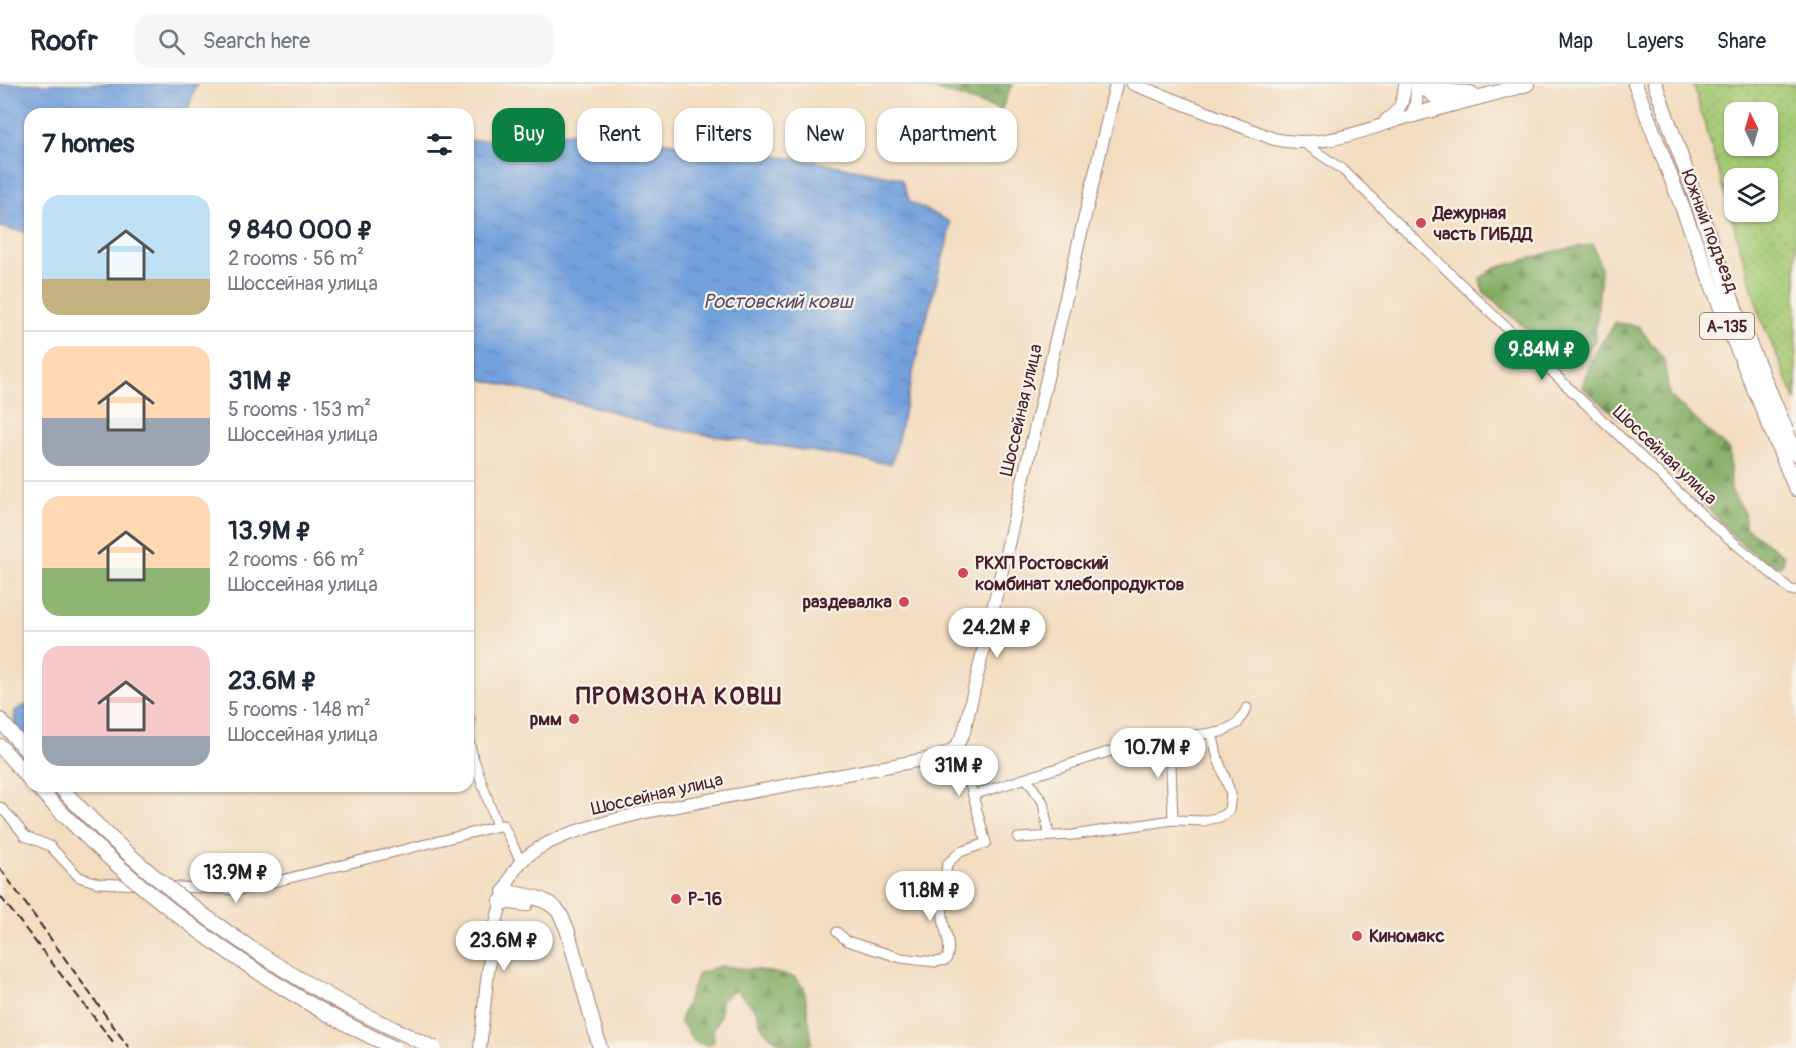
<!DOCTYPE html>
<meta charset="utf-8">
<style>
body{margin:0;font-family:Pangolin,sans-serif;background:#f6f6f7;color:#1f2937;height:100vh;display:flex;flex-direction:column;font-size:22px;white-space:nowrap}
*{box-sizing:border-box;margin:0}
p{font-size:20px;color:#747a83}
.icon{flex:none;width:33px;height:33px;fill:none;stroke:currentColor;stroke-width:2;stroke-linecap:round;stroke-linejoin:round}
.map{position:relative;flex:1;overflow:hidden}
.panel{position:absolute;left:24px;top:24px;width:450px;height:684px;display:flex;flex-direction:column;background:#fff;border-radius:18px;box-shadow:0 2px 4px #0004}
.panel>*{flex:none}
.top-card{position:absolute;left:492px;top:24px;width:570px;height:54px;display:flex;gap:12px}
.needle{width:39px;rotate:355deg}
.fabs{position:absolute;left:1724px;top:18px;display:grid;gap:12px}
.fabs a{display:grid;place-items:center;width:54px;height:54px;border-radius:12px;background:#fff;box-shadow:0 2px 4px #0004;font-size:30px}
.price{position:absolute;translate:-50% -51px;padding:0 14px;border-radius:21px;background:#fff;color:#222;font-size:20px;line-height:39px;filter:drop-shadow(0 2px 3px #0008)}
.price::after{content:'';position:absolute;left:50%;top:36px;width:18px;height:14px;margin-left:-9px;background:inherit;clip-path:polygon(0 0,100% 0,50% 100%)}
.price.active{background:#0b8043;color:#fff}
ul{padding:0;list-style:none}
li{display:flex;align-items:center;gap:18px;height:150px;padding:0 18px}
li+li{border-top:2px solid #e0e1e3}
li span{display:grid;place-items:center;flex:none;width:168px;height:120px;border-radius:18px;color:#555}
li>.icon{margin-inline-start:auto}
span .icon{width:72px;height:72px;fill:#fffc;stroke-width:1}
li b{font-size:26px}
h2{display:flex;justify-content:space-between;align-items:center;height:72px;padding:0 18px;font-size:26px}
.tag{padding:0 21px;border-radius:18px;background:#fff;box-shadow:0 2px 4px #0004;font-size:21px;line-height:54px}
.tag.active{background:#0b8043;color:#fff}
header{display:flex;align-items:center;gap:36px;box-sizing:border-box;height:84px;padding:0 30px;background:#fff;border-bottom:2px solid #e0e1e3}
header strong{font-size:28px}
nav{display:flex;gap:33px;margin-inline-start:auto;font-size:21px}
.search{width:420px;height:54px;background:#f6f6f7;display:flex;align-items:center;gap:15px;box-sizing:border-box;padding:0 21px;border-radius:18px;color:#747a83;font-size:22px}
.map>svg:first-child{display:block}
.grass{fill:url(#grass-dots);stroke:#77744f;stroke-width:1.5;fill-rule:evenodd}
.forest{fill:url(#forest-firs);stroke:#666648;stroke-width:1.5}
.water{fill:url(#water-ripples);stroke:#5e6084;stroke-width:1.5}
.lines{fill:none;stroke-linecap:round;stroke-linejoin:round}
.street-casing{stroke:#9e7e76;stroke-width:11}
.secondary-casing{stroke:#9e7e76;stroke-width:14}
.primary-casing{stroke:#9e7e76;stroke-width:16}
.street{stroke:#fff;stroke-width:9}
.secondary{stroke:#fff;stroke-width:12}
.primary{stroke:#fff;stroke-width:14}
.rail{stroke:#4a1f2b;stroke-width:2;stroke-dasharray:9 4.5;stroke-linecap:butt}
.primary-bridge-casing{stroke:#9e7e76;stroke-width:16;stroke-linecap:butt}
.primary-bridge{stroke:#fff;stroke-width:14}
.poi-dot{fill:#d1495b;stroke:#f7f3e8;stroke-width:2}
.labels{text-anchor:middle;stroke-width:4.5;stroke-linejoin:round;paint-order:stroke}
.shield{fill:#f7f3e8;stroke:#7e5f64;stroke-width:1.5}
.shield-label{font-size:16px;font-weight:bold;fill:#4a1f2b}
.poi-label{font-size:18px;font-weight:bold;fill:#4a1f2b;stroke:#f7f3e8;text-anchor:start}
.street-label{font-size:18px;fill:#4a1f2b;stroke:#f7f3e8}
.water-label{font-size:20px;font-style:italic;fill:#584c69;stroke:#f7f3e8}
.district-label{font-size:24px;font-weight:bold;letter-spacing:1.5px;fill:#4a1f2b;stroke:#f7f3e8}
</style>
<header>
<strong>Roofr</strong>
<div class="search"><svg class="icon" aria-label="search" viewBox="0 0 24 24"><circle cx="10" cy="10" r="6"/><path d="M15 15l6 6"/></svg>Search here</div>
<nav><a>Map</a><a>Layers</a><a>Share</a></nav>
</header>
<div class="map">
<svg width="1796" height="964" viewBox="0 0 1796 964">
<defs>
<pattern id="grass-dots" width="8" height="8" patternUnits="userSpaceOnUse" patternTransform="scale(1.5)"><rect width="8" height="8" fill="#a4c973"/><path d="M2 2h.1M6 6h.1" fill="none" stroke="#8fac64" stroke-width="1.8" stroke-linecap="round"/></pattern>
<pattern id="forest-firs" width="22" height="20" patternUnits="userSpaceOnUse" patternTransform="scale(1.5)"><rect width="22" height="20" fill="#83ad65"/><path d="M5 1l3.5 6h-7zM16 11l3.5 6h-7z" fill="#6d8c53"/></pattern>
<pattern id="water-ripples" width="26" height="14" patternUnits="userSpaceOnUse" patternTransform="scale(1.5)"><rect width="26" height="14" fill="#73a1dc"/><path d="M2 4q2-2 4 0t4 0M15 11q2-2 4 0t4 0" fill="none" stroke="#6083b3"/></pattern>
</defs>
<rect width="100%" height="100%" fill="#f7f3e8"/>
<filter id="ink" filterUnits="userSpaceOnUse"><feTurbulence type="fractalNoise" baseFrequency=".0167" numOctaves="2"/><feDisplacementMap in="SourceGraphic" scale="12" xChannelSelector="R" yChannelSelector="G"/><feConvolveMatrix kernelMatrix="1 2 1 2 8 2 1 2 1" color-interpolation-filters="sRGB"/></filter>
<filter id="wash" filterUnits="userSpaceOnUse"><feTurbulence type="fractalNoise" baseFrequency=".008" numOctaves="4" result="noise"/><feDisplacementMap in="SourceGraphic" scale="24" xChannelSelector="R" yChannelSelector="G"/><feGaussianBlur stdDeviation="1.35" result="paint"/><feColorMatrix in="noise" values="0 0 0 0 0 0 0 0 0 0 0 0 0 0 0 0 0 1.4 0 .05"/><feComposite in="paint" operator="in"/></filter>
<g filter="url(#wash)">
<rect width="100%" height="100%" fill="#f3ddc0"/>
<!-- grass -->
<path class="grass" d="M1693 0H1796V317L1761 235ZM1734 28H1767V62H1734ZM1734 94H1767V128H1734Z"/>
<!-- forest -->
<g class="forest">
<polygon points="920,0 1012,0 1001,26"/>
<polygon points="1593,160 1601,185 1595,256 1578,279 1538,255 1483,207 1480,194 1496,184 1556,167"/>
<polygon points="1615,239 1638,242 1664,276 1669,311 1729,366 1731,406 1745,431 1745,443 1783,471 1783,479 1778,483 1761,475 1735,454 1654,363 1582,303 1593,271"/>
<path d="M720 882 758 886 794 893 804 904 812 959C809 960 806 963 803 964 782 964 758 949 758 928L737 907 730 909 721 917 720 931 713 947 714 958 707 961 695 958 680 937 698 890Z"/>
</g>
<!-- water -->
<g class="water">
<polygon points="0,0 198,0 195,3 187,30 30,30 30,149 0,143"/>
<polygon points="586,48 812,77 899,94 902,97 910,118 946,136 950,139 947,158 920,259 893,376 891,380 659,343 632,335 611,327 468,292 468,57"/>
<path d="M30 621V657C17 652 13 641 15 627L22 622Z"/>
</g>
</g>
<g filter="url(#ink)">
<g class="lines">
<defs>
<g id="street">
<polyline points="1304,59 1343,86 1572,307 1714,442 1791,506 1796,507"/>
<polyline points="470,635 469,657 473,673 497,742"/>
<polyline points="1170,654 1173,736"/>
<polyline points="1026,694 1043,718 1049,752"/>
<polyline points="973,711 1127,662 1170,654 1221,648 1238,639 1247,624"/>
<polyline points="0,723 11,734 25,752 50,762 79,793 98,799 241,806 503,741 521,778"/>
<polyline points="1018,754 1073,751 1173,736 1203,737 1220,733 1229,727 1231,710 1218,675 1212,649"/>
<path d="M837 848 847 857 901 874 935 878 946 876C953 863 944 847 943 833 941 816 945 797 947 780L960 768 986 759 959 660"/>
</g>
<g id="secondary">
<path d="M1133 0 1274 55C1322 66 1366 45 1411 32L1416 21 1417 0"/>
<path d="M1386 36C1402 25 1403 18 1405 0"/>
<path d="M480 964C485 920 491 807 522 777 549 750 608 738 645 728L937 673C953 667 957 664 964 648L1116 0"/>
</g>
<g id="primary">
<polyline points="1420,0 1434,12 1452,20"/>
<polyline points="1439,0 1451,8 1471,9"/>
<polyline points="1635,0 1727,240 1796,405"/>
<polyline points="1655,0 1739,235 1796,370"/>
<path d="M1411 32C1450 20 1488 12 1527 0"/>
<polyline points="0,636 30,671"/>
<polyline points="0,662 30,696"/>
<path d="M504 808C522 811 546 812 558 827 562 832 564 839 567 845L600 964"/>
<polyline points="501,817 526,820"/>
</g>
</defs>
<!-- street casing -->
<use href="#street" class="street-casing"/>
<!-- secondary casing -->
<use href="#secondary" class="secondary-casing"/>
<!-- primary casing -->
<use href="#primary" class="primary-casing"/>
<!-- street -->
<use href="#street" class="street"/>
<!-- secondary -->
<use href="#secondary" class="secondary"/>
<!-- primary -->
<use href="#primary" class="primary"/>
<!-- rail -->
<g class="rail">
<polyline points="0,784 129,964"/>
<polyline points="0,812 114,959"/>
</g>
<defs>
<g id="primary-bridge">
<path d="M36 702C138 811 260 900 394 964"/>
<path d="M59 702C139 788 236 861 340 918 370 934 402 949 434 964"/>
</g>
</defs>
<!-- primary-bridge casing -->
<use href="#primary-bridge" class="primary-bridge-casing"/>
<!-- primary-bridge -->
<use href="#primary-bridge" class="primary-bridge"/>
</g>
</g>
<!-- markers -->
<g class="poi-dot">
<circle cx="1421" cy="139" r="6"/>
<circle cx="963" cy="489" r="6"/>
<circle cx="904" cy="518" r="6"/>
<circle cx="574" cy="635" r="6"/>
<circle cx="676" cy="815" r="6"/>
<circle cx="1357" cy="852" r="6"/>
</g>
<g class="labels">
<!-- shield labels -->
<rect class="shield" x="1700" y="229" width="54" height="26" rx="4.5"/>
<g class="shield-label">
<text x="1727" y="248">А-135</text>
</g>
<!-- poi labels -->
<g class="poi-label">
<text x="1433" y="135">Дежурная<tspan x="1433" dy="21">часть ГИБДД</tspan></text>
<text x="975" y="485">РКХП Ростовский<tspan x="975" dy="21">комбинат хлебопродуктов</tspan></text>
<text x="892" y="524" text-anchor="end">раздевалка</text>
<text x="562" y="641" text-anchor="end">рмм</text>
<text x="688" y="821">Р-16</text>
<text x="1369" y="858">Киномакс</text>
</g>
<!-- street labels -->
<g class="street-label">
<text transform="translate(1710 147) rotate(69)" y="6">Южный подъезд</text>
<text transform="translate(1021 326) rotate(-77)" y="6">Шоссейная улица</text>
<text transform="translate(1665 371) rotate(43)" y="6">Шоссейная улица</text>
<text transform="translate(657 710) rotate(-13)" y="6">Шоссейная улица</text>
</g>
<!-- water labels -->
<g class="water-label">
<text x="778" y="224">Ростовский ковш</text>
</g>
<!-- district labels -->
<g class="district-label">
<text x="679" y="620">ПРОМЗОНА КОВШ</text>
</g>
</g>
</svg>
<div class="fabs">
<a><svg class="needle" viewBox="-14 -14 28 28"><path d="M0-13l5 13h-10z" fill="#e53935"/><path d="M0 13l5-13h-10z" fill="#747a83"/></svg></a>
<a><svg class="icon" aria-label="layers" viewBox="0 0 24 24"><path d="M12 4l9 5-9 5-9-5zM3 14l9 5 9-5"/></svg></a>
</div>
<b class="price active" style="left:1542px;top:297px">9.84M ₽</b>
<b class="price" style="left:997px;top:575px">24.2M ₽</b>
<b class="price" style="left:1158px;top:695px">10.7M ₽</b>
<b class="price" style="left:959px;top:713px">31M ₽</b>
<b class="price" style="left:236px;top:820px">13.9M ₽</b>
<b class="price" style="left:930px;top:838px">11.8M ₽</b>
<b class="price" style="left:504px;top:888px">23.6M ₽</b>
<div class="top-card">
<a class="tag active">Buy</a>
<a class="tag">Rent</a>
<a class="tag">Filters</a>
<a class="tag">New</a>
<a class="tag">Apartment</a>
</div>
<section class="panel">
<h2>7 homes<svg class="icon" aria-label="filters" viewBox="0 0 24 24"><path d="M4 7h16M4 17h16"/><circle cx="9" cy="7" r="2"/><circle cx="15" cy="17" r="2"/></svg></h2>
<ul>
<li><span style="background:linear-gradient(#bfe0f5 70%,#c2b280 0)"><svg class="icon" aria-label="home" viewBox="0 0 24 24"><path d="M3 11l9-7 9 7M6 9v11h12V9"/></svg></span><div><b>9 840 000 ₽</b><p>2 rooms · 56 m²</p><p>Шоссейная улица</p></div></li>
<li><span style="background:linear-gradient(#ffd9b3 60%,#9aa5b1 0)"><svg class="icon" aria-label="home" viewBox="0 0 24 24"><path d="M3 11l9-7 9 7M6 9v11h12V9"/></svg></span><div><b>31M ₽</b><p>5 rooms · 153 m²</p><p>Шоссейная улица</p></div></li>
<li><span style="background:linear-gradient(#ffd9b3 60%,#8fb573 0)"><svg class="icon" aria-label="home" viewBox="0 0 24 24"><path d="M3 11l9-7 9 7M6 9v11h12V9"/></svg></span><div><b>13.9M ₽</b><p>2 rooms · 66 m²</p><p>Шоссейная улица</p></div></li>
<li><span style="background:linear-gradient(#f6c9c9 75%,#9aa5b1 0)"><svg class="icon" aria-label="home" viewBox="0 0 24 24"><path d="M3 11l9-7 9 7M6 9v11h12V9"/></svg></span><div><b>23.6M ₽</b><p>5 rooms · 148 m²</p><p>Шоссейная улица</p></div></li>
</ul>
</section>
</div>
